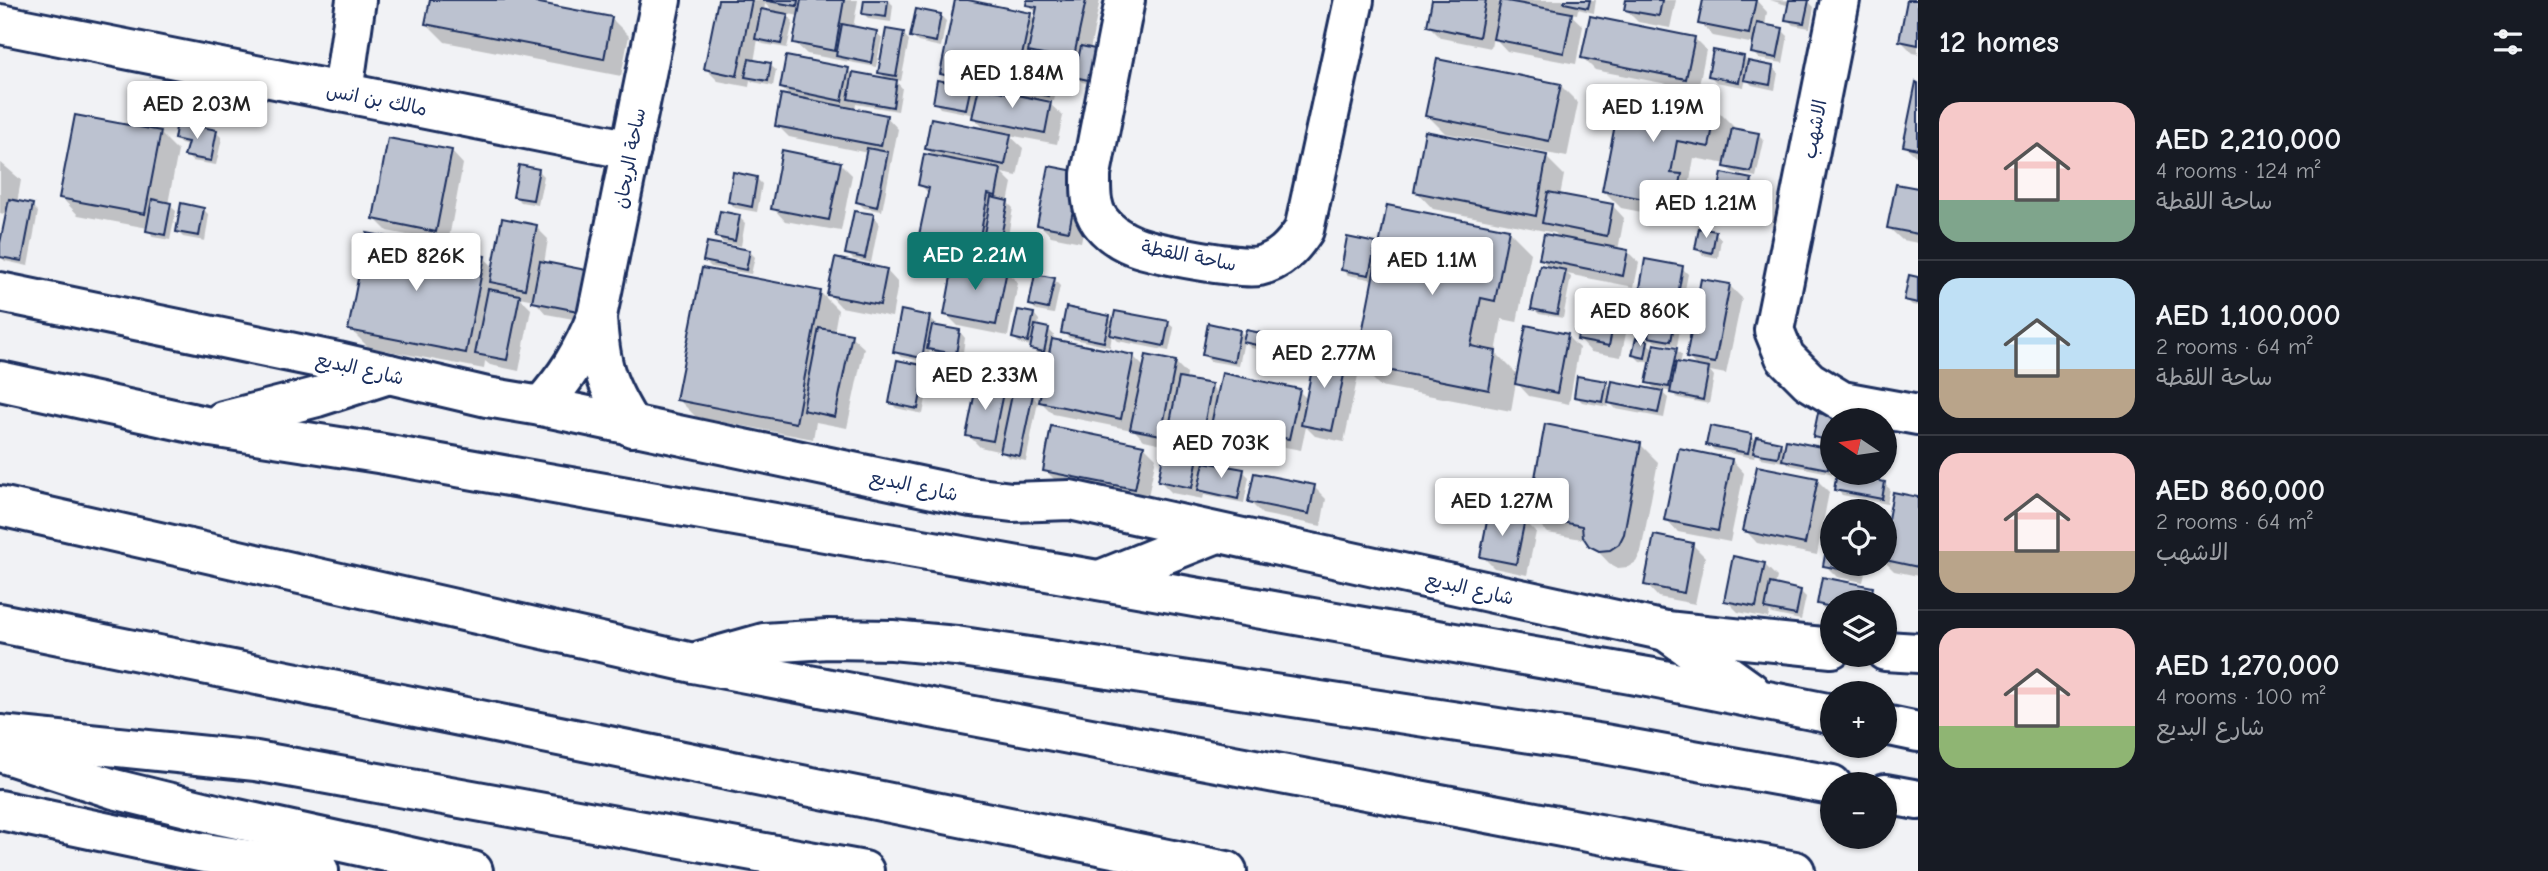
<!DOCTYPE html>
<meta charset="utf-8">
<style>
body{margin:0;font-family:"Comic Neue","Playpen Sans Arabic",sans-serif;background:#242831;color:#f1f3f6;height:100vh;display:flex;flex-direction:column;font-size:26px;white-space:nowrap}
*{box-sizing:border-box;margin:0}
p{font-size:23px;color:#9ea1a6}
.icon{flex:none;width:38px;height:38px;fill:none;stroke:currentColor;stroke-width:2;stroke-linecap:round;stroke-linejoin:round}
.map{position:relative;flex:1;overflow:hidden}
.side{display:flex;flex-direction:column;background:#171b24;width:630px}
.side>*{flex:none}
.needle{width:46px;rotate:283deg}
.fabs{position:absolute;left:1820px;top:408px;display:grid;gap:14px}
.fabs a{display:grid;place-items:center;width:77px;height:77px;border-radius:50%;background:#171b24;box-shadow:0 2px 5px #0004;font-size:35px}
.price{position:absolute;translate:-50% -60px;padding:0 16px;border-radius:7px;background:#fff;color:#222;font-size:23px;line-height:46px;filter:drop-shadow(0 2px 4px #0008)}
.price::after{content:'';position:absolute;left:50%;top:42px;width:21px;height:16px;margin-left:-10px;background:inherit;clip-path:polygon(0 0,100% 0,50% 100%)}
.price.current{background:#0f766e;color:#fff}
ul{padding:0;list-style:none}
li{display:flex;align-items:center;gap:21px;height:175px;padding:0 21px}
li+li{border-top:2px solid #363941}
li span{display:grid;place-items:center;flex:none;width:196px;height:140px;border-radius:21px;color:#555}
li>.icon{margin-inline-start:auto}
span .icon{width:84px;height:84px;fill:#fffc;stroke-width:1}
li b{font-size:30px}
h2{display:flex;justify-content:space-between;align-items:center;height:84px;padding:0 21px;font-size:30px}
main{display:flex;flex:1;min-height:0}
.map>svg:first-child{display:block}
.shadow{fill:#0003;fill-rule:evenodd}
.building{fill:#bcc2d0;stroke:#1b2f5e;stroke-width:2}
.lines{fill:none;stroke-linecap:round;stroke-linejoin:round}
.street-casing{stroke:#1b2f5e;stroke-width:44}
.secondary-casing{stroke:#1b2f5e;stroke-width:44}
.highway-casing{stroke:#1b2f5e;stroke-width:44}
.street{stroke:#fff;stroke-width:38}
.secondary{stroke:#fff;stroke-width:38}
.highway{stroke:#fff;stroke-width:38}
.labels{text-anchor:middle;stroke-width:6;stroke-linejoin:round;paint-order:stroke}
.street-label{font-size:19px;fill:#1b2f5e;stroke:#fff}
</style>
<main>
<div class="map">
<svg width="1918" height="871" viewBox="0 0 1918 871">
<rect width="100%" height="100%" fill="#f1f2f5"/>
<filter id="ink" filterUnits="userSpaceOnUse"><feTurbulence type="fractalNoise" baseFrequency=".0143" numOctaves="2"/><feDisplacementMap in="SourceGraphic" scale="14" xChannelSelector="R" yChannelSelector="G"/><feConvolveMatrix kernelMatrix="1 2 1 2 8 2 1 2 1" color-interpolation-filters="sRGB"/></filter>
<g filter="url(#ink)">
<!-- shadow -->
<g class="shadow">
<polygon points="431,0 530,0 529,3 611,18 629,36 621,76 445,42 427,24"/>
<path d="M719 0H858L853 28 876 32 882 38 876 67 807 54 794 42 799 16 784 13 793 21 787 48 763 44 758 39 754 62 770 65 776 70 773 86 753 82 750 80 749 87 718 81 706 69ZM765 4 775 13 764 11Z"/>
<polygon points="865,0 888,0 893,5 891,22 869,19 864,14"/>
<polygon points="951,0 1030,14 1037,21 1038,14 1028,4 1029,0 1100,0 1090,50 1104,87 1082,82 1076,77 1077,71 1056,67 1060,70 1054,101 1035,97 1034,100 1050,104 1063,116 1057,144 1009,135 1023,148 1017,176 1002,173 1012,183 1008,203 1013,208 1005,252 991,250 990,258 933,247 921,234 929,194 920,184 937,158 927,149 987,131 974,118 975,115 940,108 935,102 953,85 942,74 957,1"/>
<polygon points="1434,0 1496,0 1502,5 1503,0 1596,0 1594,13 1578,9 1577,14 1569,13 1583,26 1576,64 1507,51 1493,36 1491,48 1441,38 1429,26"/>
<polygon points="1628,0 1676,0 1670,28 1638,22 1626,10"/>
<polygon points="1705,0 1756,0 1767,12 1765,26 1782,30 1788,36 1783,63 1759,59 1753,53 1755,44 1713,36 1700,23"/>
<polygon points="1770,0 1808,1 1814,7 1810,28 1793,25 1787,19 1790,6"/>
<polygon points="1909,0 1918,0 1918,54 1913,53 1901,41"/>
<polygon points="940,15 946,21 941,47 918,42 912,37"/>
<polygon points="903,34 909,40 901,81 894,79 902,88 898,111 856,104 855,110 886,116 898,129 882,211 864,208 858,202 868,153 789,137 777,125 792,98 781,88 848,70 852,74 888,81 880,72"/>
<polygon points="1694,38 1706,50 1698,90 1595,70 1583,58"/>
<polygon points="1744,58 1749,63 1773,67 1778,73 1775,90 1752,85 1746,79 1744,87 1716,82 1710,76"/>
<polygon points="1560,85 1578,103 1567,157 1445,133 1427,115"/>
<polygon points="1918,85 1918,158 1905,146"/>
<polygon points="1716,109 1734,127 1733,130 1758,135 1764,141 1756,177 1732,172 1727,164 1694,158 1689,185 1698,194 1693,222 1621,208 1604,191"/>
<polygon points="216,132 222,138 216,165 192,161 186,155 189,146 181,144 175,139"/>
<polygon points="160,133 178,151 168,204 176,211 170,240 153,237 148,228 78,215 61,197"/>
<polygon points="451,151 463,164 448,243 387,231 375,219"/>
<polygon points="1546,157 1564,175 1560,196 1612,205 1624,218 1618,250 1627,251 1639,263 1634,287 1567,274 1571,277 1563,318 1539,314 1533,308 1551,269 1541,259 1560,238 1555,233 1433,209 1416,191"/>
<polygon points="0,162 21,180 17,203 32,206 38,212 28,266 5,261 0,256 8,215 0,213"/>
<polygon points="840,163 852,175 841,231 785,221 773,208"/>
<polygon points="538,170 544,176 538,205 521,202 515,196"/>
<polygon points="756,178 762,184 757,212 735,208 729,202"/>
<polygon points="1751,181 1757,186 1749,224 1721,218 1716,213"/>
<polygon points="1092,186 1081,242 1051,236 1039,224"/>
<polygon points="1918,190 1918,243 1902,240 1889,228"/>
<polygon points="203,209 209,215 205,241 183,237 177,231"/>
<polygon points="873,216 879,222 871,263 853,259 847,253"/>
<polygon points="739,217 745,223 741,246 723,243 717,237"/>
<polygon points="536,227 548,239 544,264 585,272 597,284 590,322 546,314 534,300 519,297 531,309 519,371 490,365 485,361 484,369 368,347 350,329 484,258 495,268"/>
<polygon points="1509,231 1531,253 1517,322 1502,319 1496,353 1519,376 1567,336 1579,348 1569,404 1529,396 1516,382 1511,411 1380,386 1360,366 1344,442 1315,436 1306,427 1301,450 1253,441 1249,461 1221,456 1214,448 1210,465 1243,471 1249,477 1244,503 1204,495 1203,499 1172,493 1160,481 1167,445 1144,440 1132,428 1132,430 1053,414 1041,402 1050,357 1037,354 1032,346 1020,344 1014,338 1034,314 1039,320 1038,327 1048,329 1054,335 1053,340 1133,356 1145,368 1175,362 1187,374 1186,381 1211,386 1219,394 1299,391 1308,400 1347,357 1357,367 1374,280 1348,275 1342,269 1375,244 1380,249"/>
<polygon points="1715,233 1721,239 1718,258 1703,255 1697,249"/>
<polygon points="749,251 755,257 751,274 711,267 705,261"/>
<polygon points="1682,268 1688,274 1683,300 1676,299 1684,307 1677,346 1655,342 1650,336 1658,295 1648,293 1642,288"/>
<polygon points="886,270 898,283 892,317 841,307 829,294"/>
<polygon points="1006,271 1018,283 1008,336 958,326 946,314"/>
<polygon points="1918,279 1918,306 1912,305 1906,299"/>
<polygon points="1054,280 1060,286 1054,314 1037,311 1031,305"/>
<polygon points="1730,286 1742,298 1726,374 1710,371 1714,376 1709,404 1678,398 1672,392 1658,389 1668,398 1664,418 1616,409 1609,402 1608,407 1582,402 1576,396 1606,383 1613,390 1658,392 1648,382 1652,363 1640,361 1634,355 1647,343 1655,350 1676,350 1682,355 1680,364 1698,368 1688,357"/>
<polygon points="820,292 838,310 834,332 851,336 864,348 847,428 816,422 813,439 696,417 678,399"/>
<polygon points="1617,301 1630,314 1621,357 1591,352 1579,339"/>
<polygon points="929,318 935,323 934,327 960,332 965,338 962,359 935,354 930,349 927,362 901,357 895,351"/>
<polygon points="1109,318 1114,323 1168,323 1174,328 1169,351 1118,341 1112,335 1110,347 1069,338 1063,332"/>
<polygon points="1239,331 1246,338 1300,343 1306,349 1301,376 1271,370 1265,364 1267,351 1251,348 1244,341 1239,366 1210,361 1204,355"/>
<polygon points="926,368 931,373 923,414 896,408 890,402"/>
<polygon points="1003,390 1013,400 1032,396 1038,402 1026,461 1008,457 1002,452 980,447 968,435"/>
<polygon points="1819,415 1832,420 1832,444 1821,442 1815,436"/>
<polygon points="1751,436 1758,442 1780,443 1786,449 1831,451 1834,474 1790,465 1784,459 1783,462 1761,458 1755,452 1754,458 1714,450 1708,444"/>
<polygon points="1640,444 1658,462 1641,552 1636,562 1628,567 1618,568 1609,563 1587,540 1548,533 1530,515"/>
<polygon points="1144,446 1156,458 1147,501 1057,482 1045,470"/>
<polygon points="1732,460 1744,473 1730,542 1678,532 1666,519"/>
<polygon points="1817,480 1829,492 1817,555 1757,543 1745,530"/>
<polygon points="1884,484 1890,489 1887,504 1842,495 1836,489"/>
<polygon points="1314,487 1326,499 1321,526 1262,514 1250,502"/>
<polygon points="1895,494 1918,499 1918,576 1894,571 1885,562 1885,543"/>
<polygon points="1524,520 1536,532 1527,575 1494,568 1482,556"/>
<polygon points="1832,528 1832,564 1867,564 1863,582 1837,577 1825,565"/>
<polygon points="1693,545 1705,557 1695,604 1658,597 1646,584"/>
<polygon points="1765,565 1777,577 1775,586 1800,591 1806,597 1801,620 1772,614 1770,612 1768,618 1738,612 1726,600"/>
<polygon points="1872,589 1878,595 1876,602 1832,602 1832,611 1824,609 1819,603"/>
</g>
<!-- building -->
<g class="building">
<polygon points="430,0 524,0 612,17 604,59 425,24"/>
<polygon points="718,0 752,0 737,76 704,69"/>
<polygon points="762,0 798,0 797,6"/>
<polygon points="801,0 844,0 835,51 793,43"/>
<polygon points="864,0 888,0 886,17 862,14"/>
<polygon points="955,0 968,0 1031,13 1015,89 940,74"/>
<polygon points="1027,0 1086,0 1073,61 1028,52 1037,7 1026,5"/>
<polygon points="1432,0 1486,0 1479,37 1427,26"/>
<polygon points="1501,0 1572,13 1564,53 1493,39"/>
<polygon points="1565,0 1590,0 1588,8 1564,3"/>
<polygon points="1626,0 1662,0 1659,16 1624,10"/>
<polygon points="1703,0 1756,0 1749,34 1698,24"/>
<polygon points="1789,0 1809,0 1804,23 1785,20"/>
<polygon points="1907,0 1918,0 1918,45 1899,41"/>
<polygon points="761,9 788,14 781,44 755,39"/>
<polygon points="916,9 941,14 936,42 910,37"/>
<polygon points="1590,16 1695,37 1686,79 1581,58"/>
<polygon points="1757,23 1783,28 1777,58 1751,53"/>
<polygon points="842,24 877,31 871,63 836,56"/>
<polygon points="886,29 904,32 896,76 878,73"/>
<polygon points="1081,46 1104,51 1098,82 1074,77"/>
<polygon points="1713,50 1744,56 1739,82 1708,76"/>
<polygon points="786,56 849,68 842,101 780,88"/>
<polygon points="1029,58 1055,63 1048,96 1023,90"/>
<polygon points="749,59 771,63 768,81 745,77"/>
<polygon points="1437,59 1561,84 1549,141 1425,116"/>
<polygon points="1748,61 1773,66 1770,85 1744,80"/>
<polygon points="853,72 897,80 893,107 848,99"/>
<polygon points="937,80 971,86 966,109 933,103"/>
<polygon points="1916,82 1918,83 1918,149 1903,146"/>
<polygon points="979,87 1051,102 1045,133 972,118"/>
<polygon points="1622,89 1717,107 1709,147 1677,141 1671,173 1682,174 1676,205 1602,191"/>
<polygon points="781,94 887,115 881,146 775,126"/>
<polygon points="75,115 161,131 145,214 59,198"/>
<polygon points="931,118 1011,134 1005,165 925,149"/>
<polygon points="177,122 217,130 211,161 184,156 188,142 174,139"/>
<polygon points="1732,128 1759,133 1751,172 1724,167"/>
<polygon points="1425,131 1547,155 1536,216 1414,192"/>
<polygon points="388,138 452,150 436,232 373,219"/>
<polygon points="867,148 888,152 877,207 856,202"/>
<polygon points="782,150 841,162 829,220 771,209"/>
<polygon points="924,154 1001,169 996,196 988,194 978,247 919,235 929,188 918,185"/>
<polygon points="519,165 539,169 533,200 513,197"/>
<polygon points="1049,166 1080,172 1069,231 1037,225"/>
<polygon points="733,172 757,177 752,207 728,202"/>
<polygon points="1722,173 1752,179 1744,219 1714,213"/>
<polygon points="1896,184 1918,188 1918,234 1887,228"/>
<polygon points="1548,192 1613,204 1607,236 1542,223"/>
<polygon points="991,197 1008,201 999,247 982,244"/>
<polygon points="9,199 33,204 22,261 0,257 0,243"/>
<polygon points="152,199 171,203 165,235 146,231"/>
<polygon points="181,203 204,208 199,236 176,232"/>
<polygon points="1387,205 1509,229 1495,301 1481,298 1471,346 1496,351 1489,390 1356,364"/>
<polygon points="720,211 740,215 735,241 715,237"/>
<polygon points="854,211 874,214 865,258 845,254"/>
<polygon points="502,218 537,225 525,289 490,282"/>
<polygon points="1699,228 1716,231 1712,253 1695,249"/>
<polygon points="367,233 485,256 466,353 348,330"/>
<polygon points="1544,234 1628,250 1623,276 1539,259"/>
<polygon points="1347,237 1376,243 1369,275 1341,270"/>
<polygon points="707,242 750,250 746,270 703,261"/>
<polygon points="835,258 887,269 880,305 827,295"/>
<polygon points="1645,259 1683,266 1678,295 1640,288"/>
<polygon points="954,260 1007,270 996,325 944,315"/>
<polygon points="540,261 586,270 578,311 532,302"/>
<polygon points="1540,265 1566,270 1557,314 1531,309"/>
<polygon points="702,268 821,291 796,423 676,400"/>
<polygon points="1035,274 1055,278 1048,309 1029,305"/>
<polygon points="1909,275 1918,277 1918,303 1904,300"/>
<polygon points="1701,279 1730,284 1715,363 1686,358"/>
<polygon points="488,289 520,295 507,360 475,354"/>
<polygon points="1586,294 1618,300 1609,346 1577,340"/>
<polygon points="1656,295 1679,299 1671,341 1648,337"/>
<polygon points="1066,307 1110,316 1104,342 1061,333"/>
<polygon points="901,310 930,316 922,358 893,352"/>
<polygon points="1018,310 1034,313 1028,342 1012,338"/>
<polygon points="1115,311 1169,321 1164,346 1110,335"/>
<polygon points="1208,323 1240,330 1234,362 1202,355"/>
<polygon points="932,325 960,330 956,354 927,349"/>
<polygon points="1035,325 1049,328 1044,352 1030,349"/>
<polygon points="1526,325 1568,334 1557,393 1515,384"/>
<polygon points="819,328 852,334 835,417 803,410"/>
<polygon points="1246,330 1301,341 1296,371 1263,364 1266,347 1243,342"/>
<polygon points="1636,338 1648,341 1645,358 1632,355"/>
<polygon points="1052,339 1134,355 1121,419 1039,402"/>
<polygon points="1654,344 1677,348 1669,387 1646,383"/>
<polygon points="1316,349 1348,356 1332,431 1301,425"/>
<polygon points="1146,355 1176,361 1161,435 1130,429"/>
<polygon points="897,360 926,366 918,409 889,403"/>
<polygon points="1676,362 1709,368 1703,400 1670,393"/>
<polygon points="1222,373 1300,389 1289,439 1241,430 1237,450 1207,444"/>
<polygon points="1577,376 1607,381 1603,402 1574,397"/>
<polygon points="1179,378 1212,384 1192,488 1158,481"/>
<polygon points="1612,381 1663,391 1658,413 1608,403"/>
<polygon points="977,382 1004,388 993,441 966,436"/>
<polygon points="1013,390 1033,394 1020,456 1000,452"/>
<polygon points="1818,413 1841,418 1840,420 1832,420 1832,441 1813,437"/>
<polygon points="1545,424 1641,443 1624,534 1619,544 1610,550 1599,551 1589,546 1583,537 1582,526 1528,515"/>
<polygon points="1051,426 1144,445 1135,489 1043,471"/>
<polygon points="1710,426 1752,434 1748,453 1706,445"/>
<polygon points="1757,437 1781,442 1778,457 1753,453"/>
<polygon points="1786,440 1831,449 1828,469 1782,460"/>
<polygon points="1679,448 1732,459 1718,531 1664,520"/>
<polygon points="1204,462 1244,469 1238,499 1198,490"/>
<polygon points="1757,466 1818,478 1805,544 1743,531"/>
<polygon points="1837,472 1885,482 1882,499 1834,490"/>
<polygon points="1254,473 1315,485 1309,514 1248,502"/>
<polygon points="1893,492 1918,497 1918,567 1885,560 1885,535"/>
<polygon points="1489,511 1525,519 1516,564 1480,557"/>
<polygon points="1832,519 1832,564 1853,564 1851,571 1823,566"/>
<polygon points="1654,535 1693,543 1684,593 1644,585"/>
<polygon points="1733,556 1765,563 1756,607 1724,601"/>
<polygon points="1822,577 1873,587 1870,602 1832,602 1832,607 1817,604"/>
<polygon points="1770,583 1801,590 1796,615 1765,609"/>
</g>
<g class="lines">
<defs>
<g id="street">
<path d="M1125 0 1091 174C1091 191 1090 207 1100 221 1109 233 1122 241 1135 246 1154 253 1241 270 1259 266 1280 261 1292 248 1304 230L1354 0"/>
<polyline points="1840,0 1774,330 1785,357 1809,381 1842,401 1918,415"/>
<polyline points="0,24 631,150"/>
<polyline points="343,92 356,0"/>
<polyline points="0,292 338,362 487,397 541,406 971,497 1012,502 1070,500 1666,631 1832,648"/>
<path d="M597 318C600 367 606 385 632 427"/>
<path d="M541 406C567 377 582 353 597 316L661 0"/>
<polyline points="1885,651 1918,653"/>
</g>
<g id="secondary">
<polyline points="0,381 205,426 378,453 1653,678 1832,714"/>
<polyline points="223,421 317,397 389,374"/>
<polyline points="1100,580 1217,533"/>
<polyline points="1666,631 1750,691"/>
<polyline points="1885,725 1918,732"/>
<polyline points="0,752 114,789 224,816 473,871"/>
</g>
<g id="highway">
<polyline points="0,506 693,663 1795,871"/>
<polyline points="0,623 1227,871"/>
<polyline points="700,661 764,643 828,639 892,640 956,646 1604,744 1832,785"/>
<polyline points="0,735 256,761 864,871"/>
<polyline points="1885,794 1918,800"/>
<polyline points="0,810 199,852 319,871"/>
</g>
</defs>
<!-- street casing -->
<use href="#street" class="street-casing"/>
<!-- secondary casing -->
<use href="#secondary" class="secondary-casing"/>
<!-- highway casing -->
<use href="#highway" class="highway-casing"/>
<!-- street -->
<use href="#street" class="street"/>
<!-- secondary -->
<use href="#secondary" class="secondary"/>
<!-- highway -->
<use href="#highway" class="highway"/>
</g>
</g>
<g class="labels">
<!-- street labels -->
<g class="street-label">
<text transform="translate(377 99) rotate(11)" y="7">مالك بن انس</text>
<text transform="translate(1814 129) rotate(-79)" y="7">الاشهب</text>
<text transform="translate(629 158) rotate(-79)" y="7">ساحة الريحان</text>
<text transform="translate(1189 255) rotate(11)" y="7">ساحة اللقطة</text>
<text transform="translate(360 368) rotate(13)" y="7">شارع البديع</text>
<text transform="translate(914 485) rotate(12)" y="7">شارع البديع</text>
<text transform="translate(1470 588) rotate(13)" y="7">شارع البديع</text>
</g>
</g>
</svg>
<div class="fabs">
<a><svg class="needle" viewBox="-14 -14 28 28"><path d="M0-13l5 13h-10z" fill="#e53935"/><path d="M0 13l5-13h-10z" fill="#9ea1a6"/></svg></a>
<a><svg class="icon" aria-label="locate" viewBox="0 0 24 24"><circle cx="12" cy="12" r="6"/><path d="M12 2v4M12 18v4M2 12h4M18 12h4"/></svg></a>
<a><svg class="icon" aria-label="layers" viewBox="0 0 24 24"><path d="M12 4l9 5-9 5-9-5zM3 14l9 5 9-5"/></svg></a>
<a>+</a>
<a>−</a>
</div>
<b class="price" style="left:1012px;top:110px">AED 1.84M</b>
<b class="price" style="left:197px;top:141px">AED 2.03M</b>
<b class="price" style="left:1653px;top:144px">AED 1.19M</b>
<b class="price" style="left:1706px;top:240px">AED 1.21M</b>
<b class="price current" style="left:975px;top:292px">AED 2.21M</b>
<b class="price" style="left:416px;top:293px">AED 826K</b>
<b class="price" style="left:1432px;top:297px">AED 1.1M</b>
<b class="price" style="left:1640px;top:348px">AED 860K</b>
<b class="price" style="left:1324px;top:390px">AED 2.77M</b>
<b class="price" style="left:985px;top:412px">AED 2.33M</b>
<b class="price" style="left:1221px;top:480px">AED 703K</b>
<b class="price" style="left:1502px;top:538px">AED 1.27M</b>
</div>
<section class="side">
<h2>12 homes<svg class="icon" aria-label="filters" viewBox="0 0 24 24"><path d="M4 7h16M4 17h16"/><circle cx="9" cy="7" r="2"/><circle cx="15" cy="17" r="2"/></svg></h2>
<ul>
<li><span style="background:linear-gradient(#f6c9c9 70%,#7fa58c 0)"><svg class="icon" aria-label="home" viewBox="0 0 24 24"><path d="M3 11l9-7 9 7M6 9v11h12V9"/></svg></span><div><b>AED 2,210,000</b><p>4 rooms · 124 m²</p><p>ساحة اللقطة</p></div></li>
<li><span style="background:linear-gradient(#bfe0f5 65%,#b9a48a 0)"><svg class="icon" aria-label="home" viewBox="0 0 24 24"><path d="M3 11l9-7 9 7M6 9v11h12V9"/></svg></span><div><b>AED 1,100,000</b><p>2 rooms · 64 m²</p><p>ساحة اللقطة</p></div></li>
<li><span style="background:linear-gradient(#f6c9c9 70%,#b9a48a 0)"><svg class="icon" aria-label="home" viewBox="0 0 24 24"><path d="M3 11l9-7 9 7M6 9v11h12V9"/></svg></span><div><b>AED 860,000</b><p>2 rooms · 64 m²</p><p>الاشهب</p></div></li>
<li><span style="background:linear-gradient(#f6c9c9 70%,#8fb573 0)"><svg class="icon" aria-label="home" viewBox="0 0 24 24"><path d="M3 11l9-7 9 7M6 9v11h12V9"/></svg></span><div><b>AED 1,270,000</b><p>4 rooms · 100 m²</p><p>شارع البديع</p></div></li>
</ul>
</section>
</main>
